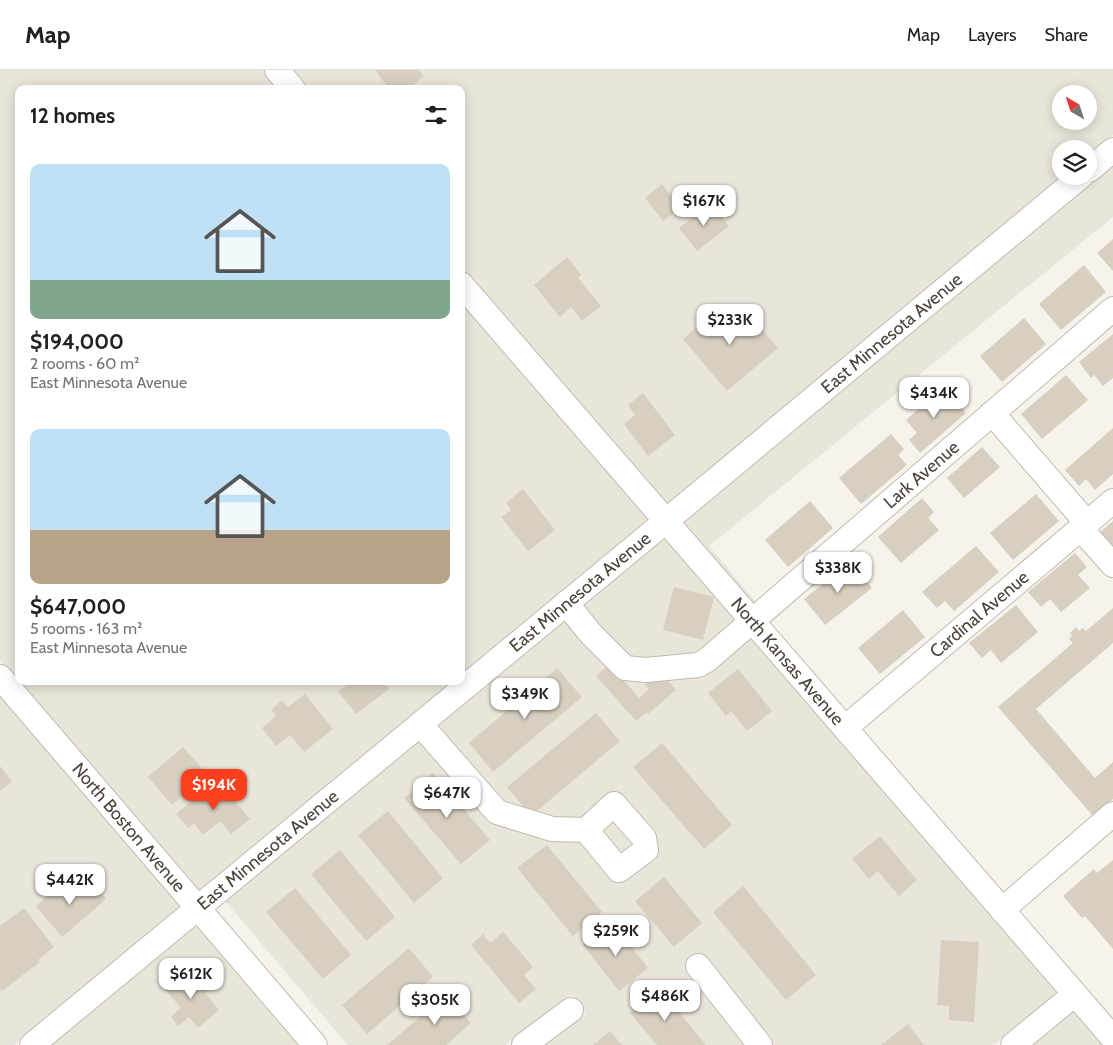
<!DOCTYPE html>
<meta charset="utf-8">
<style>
body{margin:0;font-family:Cabin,sans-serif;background:#f6f6f6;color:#202124;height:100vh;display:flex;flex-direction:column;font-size:19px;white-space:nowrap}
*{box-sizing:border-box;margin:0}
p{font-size:16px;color:#757577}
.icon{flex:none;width:28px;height:28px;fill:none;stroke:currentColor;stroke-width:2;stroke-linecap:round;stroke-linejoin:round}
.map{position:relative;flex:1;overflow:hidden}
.details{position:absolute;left:15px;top:15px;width:450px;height:600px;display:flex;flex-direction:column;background:#fff;border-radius:10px;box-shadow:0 2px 12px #0003}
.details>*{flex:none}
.needle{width:32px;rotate:321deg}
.buttons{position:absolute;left:1052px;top:15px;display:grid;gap:10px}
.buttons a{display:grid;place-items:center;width:45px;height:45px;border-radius:50%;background:#fff;box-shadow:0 2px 12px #0003;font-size:25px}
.price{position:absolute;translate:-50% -42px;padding:0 11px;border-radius:10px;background:#fff;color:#222;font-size:16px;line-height:32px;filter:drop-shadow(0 1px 2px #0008)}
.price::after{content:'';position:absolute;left:50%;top:30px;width:15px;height:11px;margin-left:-8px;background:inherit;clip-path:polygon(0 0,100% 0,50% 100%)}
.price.on{background:#fc3f1d;color:#fff}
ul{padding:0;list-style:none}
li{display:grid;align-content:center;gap:10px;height:265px;padding:0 15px}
li span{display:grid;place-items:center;height:155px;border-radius:10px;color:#555}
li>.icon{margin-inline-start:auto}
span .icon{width:90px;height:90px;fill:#fffc;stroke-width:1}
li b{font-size:21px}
h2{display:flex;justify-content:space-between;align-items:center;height:60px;padding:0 15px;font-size:21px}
header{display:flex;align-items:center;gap:30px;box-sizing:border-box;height:70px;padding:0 25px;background:#fff;border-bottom:1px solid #e0e0e0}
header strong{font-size:24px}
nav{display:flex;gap:28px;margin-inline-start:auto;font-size:18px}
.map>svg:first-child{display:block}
.residential{fill:#eae5da;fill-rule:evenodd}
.building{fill:#d8cfc1}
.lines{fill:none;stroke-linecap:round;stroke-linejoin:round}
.minor-casing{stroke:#c2bbae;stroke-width:26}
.minor{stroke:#fff;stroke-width:24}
.labels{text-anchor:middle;stroke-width:4.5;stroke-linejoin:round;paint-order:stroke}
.street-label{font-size:18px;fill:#4b4439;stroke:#fff}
</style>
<header>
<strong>Map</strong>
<nav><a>Map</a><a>Layers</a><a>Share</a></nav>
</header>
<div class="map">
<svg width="1113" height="975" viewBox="0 0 1113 975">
<rect width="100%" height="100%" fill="#f6f3ec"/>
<!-- residential -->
<g class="residential">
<polygon points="0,0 263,0 279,19 19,19 19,611 454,611 198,822 0,591"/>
<path d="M290 0H1113V65L1089 85V79H1061V106H1063L667 436 461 198V19H306ZM1061 24H1089V51H1061Z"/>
<polygon points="1113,95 1113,147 709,476 756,532 753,535 682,454"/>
<polygon points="461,229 651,449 461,606"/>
<polygon points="666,467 1059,921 994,975 544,975 586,944 572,925 505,975 348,975 225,831"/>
<polygon points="0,623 183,836 14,975 0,975"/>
<polygon points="198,854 302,975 51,975"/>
<polygon points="1074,939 1105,975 1031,975"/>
</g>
<!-- building -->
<g class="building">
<polygon points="375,0 419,0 424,6 407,19 389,19"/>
<polygon points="662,114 680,138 663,151 645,128"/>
<polygon points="710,133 729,156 697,181 679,158"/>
<polygon points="1113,169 1113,201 1097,183"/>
<polygon points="567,187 581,205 578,208 601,236 582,251 571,237 560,247 534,215"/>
<polygon points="1084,195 1106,222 1061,260 1039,234"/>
<polygon points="745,239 778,278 727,321 683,269 717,240 728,253"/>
<polygon points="1024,248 1046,274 1002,312 980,286"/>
<polygon points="1113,264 1113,308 1103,316 1094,305 1091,308 1079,292"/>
<polygon points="1066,305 1088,330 1042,369 1021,344"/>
<polygon points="944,317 966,343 920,383 909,370 917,363 906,350"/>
<polygon points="643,323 675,365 648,386 624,354 635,345 628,335"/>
<polygon points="1113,358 1113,404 1095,420 1086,409 1079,416 1065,400"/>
<polygon points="891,364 904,379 898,385 907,395 861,434 839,408"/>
<polygon points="982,377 1000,397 964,428 947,408"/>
<polygon points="523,419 555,460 528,481 501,447 511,440 506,433"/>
<polygon points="1036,424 1059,451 1013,490 990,463"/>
<polygon points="922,428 934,442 928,448 939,460 901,493 878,467"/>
<polygon points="810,431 833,458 788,497 765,470"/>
<polygon points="1113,451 1113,481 1098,464"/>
<polygon points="976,476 999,502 954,541 945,531 937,538 922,522"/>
<polygon points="1075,483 1087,497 1078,505 1090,518 1061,542 1050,529 1041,537 1028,522"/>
<polygon points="851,492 872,518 825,555 804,529"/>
<polygon points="674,517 714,527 703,570 663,560"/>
<polygon points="1016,535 1038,562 1001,593 991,580 982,588 969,573"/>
<polygon points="1113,538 1113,573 1036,639 1095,708 1113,692 1113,729 1093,746 998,637 1073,573 1069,569 1072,566 1070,563 1076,557 1079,561 1083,558 1086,561"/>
<polygon points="903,540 925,567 880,604 858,578"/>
<polygon points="610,594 639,628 649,619 645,615 660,602 676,620 648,644 647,642 636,651 596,606"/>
<polygon points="557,598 582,627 493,702 469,673"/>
<polygon points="738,599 772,641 747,661 731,641 726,646 708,623"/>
<polygon points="342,611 383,611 389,619 356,644 338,621 346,616"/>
<polygon points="305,624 333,659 304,682 290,665 276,676 262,658 276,646 271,640 282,630 288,637"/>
<polygon points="596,643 620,671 531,746 507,717"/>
<polygon points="662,673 732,755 704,779 633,697"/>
<polygon points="183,677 207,704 172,735 148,707"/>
<polygon points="0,696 12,711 0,721"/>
<polygon points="433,703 490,770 461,794 404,728"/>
<polygon points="217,710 250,749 231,764 220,751 203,765 194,753 188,758 176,744"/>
<polygon points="388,741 443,808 414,833 358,765"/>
<polygon points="880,766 917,810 899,826 878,801 869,809 852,789"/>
<polygon points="547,775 602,842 573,866 517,798"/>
<polygon points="340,780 395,847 366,871 311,804"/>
<polygon points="1113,790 1113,879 1085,846 1082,848 1063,826 1094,799 1097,803"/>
<polygon points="664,807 702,853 674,877 635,831"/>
<polygon points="88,808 106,829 62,867 36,836 62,813 70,823"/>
<polygon points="743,816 816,905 786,930 713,842"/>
<polygon points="295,818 351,885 323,909 266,842"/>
<polygon points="24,838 54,877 38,890 40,892 2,921 0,918 0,856"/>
<polygon points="612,852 648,898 619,921 583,875"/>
<polygon points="503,862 533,897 524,905 536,919 519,933 471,875 483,864 490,873"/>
<polygon points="941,870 979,872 974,952 949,950 949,936 937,935"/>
<polygon points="409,878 433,907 367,964 342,935"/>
<polygon points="189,899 207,921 205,923 219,940 198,958 189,947 178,956 171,947 181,938 165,919"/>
<polygon points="660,919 706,975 657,975 630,943"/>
<polygon points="447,924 471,953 446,975 387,975"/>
<polygon points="908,954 924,975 881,975"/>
<polygon points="610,961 622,975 593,975"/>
</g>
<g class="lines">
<defs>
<g id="minor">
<polyline points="277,0 293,19"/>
<polyline points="1089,100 1113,80"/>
<path id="s1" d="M461 214 1113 968"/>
<polyline points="992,343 1087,453"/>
<polyline points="1080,458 1113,495"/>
<path id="s2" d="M566 533 591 564 625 598 646 600 698 595 707 590 1113 239"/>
<path id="s3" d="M0 607 315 975"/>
<polyline points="420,654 497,742 552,759 586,760 619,800 646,780 644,768 614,734 586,760"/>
<path id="s4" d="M845 658 1113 431"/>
<polyline points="1002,840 1113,744"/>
<polyline points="698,896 760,975"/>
<path id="s5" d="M32 975 666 451 1081 106"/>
<polyline points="524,975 571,940"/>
<polyline points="1013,975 1075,924"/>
</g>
</defs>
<!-- minor casing -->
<use href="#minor" class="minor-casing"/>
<!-- minor -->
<use href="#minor" class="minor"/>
</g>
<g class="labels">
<!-- street labels -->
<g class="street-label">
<text dy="6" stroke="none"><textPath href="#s5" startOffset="1116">East Minnesota Avenue</textPath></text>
<text dy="6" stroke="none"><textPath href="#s2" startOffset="455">Lark Avenue</textPath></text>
<text dy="6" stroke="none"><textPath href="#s5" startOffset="711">East Minnesota Avenue</textPath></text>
<text dy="6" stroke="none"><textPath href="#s4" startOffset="176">Cardinal Avenue</textPath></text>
<text dy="6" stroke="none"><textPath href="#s1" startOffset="499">North Kansas Avenue</textPath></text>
<text dy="6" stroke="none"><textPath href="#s3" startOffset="198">North Boston Avenue</textPath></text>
<text dy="6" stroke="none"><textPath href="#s5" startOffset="306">East Minnesota Avenue</textPath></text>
</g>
</g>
</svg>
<div class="buttons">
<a><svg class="needle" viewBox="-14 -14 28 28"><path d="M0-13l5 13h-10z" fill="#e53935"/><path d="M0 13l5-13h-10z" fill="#757577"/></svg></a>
<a><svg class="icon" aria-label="layers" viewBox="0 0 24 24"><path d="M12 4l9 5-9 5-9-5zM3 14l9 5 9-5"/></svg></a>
</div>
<b class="price" style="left:704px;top:157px">$167K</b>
<b class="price" style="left:730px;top:276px">$233K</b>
<b class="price" style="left:934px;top:349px">$434K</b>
<b class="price" style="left:838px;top:524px">$338K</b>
<b class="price" style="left:525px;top:650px">$349K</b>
<b class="price on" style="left:214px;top:741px">$194K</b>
<b class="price" style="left:447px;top:749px">$647K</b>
<b class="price" style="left:70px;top:836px">$442K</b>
<b class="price" style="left:616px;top:887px">$259K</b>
<b class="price" style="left:191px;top:930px">$612K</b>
<b class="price" style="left:665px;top:952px">$486K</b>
<b class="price" style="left:435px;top:956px">$305K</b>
<section class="details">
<h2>12 homes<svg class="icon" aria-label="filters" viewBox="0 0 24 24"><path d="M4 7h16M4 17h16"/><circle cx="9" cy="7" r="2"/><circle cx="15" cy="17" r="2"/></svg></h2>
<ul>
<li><span style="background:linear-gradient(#bfe0f5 75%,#7fa58c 0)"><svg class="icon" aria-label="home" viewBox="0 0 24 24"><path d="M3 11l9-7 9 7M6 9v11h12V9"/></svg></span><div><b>$194,000</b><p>2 rooms · 60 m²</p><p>East Minnesota Avenue</p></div></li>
<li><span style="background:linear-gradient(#bfe0f5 65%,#b9a48a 0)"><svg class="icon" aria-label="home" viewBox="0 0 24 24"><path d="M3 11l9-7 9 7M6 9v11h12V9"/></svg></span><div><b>$647,000</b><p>5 rooms · 163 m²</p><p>East Minnesota Avenue</p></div></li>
</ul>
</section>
</div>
